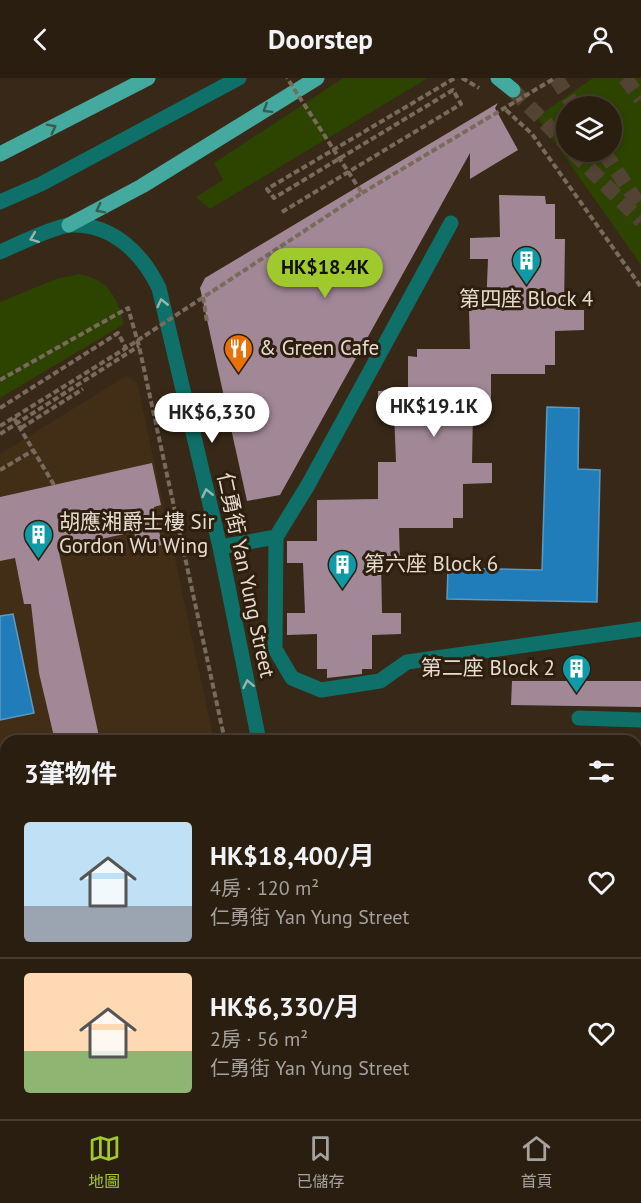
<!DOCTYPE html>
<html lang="zh-TW">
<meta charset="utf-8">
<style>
body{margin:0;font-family:"PT Sans","Noto Sans TC",sans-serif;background:#32271a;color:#f1f3f6;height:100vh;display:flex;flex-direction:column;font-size:22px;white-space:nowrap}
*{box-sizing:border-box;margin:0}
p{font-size:20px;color:#a5a29f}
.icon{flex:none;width:33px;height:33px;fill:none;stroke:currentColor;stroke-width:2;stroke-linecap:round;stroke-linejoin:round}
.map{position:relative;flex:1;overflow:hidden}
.sheet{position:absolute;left:0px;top:657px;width:642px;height:384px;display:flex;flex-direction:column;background:#2a1e11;border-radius:18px 18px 0 0;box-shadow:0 3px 9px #0003,0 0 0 2px #463c31}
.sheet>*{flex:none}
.fabs{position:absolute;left:556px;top:18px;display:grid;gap:12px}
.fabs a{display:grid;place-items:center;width:66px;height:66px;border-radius:50%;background:#2a1e11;box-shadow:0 3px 9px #0003,0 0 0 2px #463c31;font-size:30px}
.price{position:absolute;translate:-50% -51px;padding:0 14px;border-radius:21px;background:#fff;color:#222;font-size:20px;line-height:39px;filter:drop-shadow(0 2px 3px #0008)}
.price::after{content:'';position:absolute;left:50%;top:36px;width:18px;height:14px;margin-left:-9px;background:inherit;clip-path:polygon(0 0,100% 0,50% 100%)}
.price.on{background:#a0c92c;color:#111}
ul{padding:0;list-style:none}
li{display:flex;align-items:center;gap:18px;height:150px;padding:0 24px}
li+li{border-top:2px solid #463c31}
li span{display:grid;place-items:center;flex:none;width:168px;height:120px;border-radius:6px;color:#555}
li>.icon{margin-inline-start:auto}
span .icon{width:72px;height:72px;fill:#fffc;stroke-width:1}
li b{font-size:26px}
h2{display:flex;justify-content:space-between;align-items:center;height:72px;padding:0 24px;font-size:26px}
header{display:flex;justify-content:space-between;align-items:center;height:78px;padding:0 24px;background:#2a1e11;font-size:27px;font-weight:600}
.dock{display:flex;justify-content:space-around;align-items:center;height:84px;border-top:2px solid #463c31;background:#2a1e11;font-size:16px;color:#a5a29f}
.dock a{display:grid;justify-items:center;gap:3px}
.dock .on{color:#a0c92c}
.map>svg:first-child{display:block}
.built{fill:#422e16}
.green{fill:#2d4300;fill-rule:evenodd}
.water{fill:#207dba;stroke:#5b9ac1;stroke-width:1.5}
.building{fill:#a28897}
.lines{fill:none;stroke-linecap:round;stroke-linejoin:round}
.major-tunnel{stroke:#524333;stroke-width:15;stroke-dasharray:15 8;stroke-linecap:butt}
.path{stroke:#796b5c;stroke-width:4;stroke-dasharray:6 3;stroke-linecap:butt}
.minor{stroke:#0e7068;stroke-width:15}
.major{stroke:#44a99e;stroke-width:15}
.path-bridge{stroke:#796b5c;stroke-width:4;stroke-dasharray:6 3;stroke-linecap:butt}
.oneway{stroke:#375d4e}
.oneway2{stroke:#9ab6ac}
.labels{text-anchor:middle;stroke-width:6;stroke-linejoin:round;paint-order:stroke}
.poi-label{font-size:21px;fill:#e6dcd1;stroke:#2d1e0d;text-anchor:start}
.street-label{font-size:21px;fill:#e6dcd1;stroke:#2d1e0d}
</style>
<header><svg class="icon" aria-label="back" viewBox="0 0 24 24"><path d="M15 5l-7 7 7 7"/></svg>Doorstep<svg class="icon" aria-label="person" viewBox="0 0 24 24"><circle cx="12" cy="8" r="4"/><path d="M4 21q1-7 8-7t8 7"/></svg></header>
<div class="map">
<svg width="641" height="1041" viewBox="0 0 641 1041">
<rect width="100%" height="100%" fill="#382817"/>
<!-- built -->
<g class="built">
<polygon points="126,298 137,304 214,663 6,663 6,759 0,759 0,376"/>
<polygon points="6,861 6,1003 0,1002 0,862"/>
<polygon points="207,1035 322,1035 320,1041 226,1041"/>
</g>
<!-- green -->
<g class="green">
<polygon points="343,0 428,0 210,131 196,119 223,102 214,85"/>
<path d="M593 0H641V187L537 39ZM612 28V74H567V28Z"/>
<path d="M79 196C109 202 117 219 124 246L0 320V224L56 201Z"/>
</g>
<!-- water -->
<g class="water">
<polygon points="547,329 579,330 578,391 600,392 597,524 447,521 448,490 542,492"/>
<polygon points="13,536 34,635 0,642 0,538"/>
</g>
<!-- building -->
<g class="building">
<polygon points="498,25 495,30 518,72 470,101 470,75 280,417 247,423 200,210 205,200"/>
<polygon points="499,117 545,118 546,126 555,126 555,161 565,161 564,232 584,232 584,252 555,253 555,287 545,287 545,296 491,296 491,333 473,333 472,385 492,385 492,405 463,406 463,440 453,440 453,450 399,450 400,484 381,484 382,535 401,535 401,556 372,557 372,591 362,591 362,596 327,600 327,591 317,591 317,556 287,557 287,535 305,535 303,485 287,485 287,463 317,463 317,422 378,421 378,384 396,384 394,334 378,334 378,313 408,312 408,278 417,279 417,271 470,271 469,231 486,231 488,181 470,181 470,160 500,159"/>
<polygon points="152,385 161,427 154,429 162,467 138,472 134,454 58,470 100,663 55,663 39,595 31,526 24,526 15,480 0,483 0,419"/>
<polygon points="512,603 641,603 641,629 511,627"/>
</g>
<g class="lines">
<!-- major-tunnel -->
<g class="major-tunnel">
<polyline points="556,0 574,28"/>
<polyline points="625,0 641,21"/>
<polyline points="513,12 567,67"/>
<polyline points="573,74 641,143"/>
<polyline points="604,74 641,130"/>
</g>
<!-- path -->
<g class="path">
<polyline points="462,0 479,10"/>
<polyline points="506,32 532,56 641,209"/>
<polyline points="282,134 461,26 453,12 274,120 267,111 455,0"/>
<polyline points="203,219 207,244"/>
<polyline points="0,302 128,230 139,268 225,663"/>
<polyline points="0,330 118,255 126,270"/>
<polyline points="14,340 54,407"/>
<polyline points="21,350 83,311"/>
<polyline points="0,356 139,268"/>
<polyline points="0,392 34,372"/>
<polyline points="636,823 640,797"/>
<polyline points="0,851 6,851"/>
<polyline points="155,1035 179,1041"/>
</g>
<!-- minor -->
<g class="minor">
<polyline points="0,124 41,106 239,0"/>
<path d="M0 174C16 167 55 148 70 147 112 145 142 175 159 210L220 469 259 663"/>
<polyline points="276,459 275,571 292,600 321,612 380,603 407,584 641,551"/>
<polyline points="220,469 276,459 308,407 451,145"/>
<polyline points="579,640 641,642"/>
<polyline points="636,777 641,778"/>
<polyline points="0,790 6,787"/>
<polyline points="0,814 6,815"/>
</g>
<!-- major -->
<g class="major">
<polyline points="498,0 513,12"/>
<polyline points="0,76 148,0"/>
<polyline points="69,147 142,108 317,0"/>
<polyline points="0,1022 6,1022"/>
<polyline points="95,1035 120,1041"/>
</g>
<!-- path-bridge -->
<g class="path-bridge">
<polyline points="362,115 555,0"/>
<polyline points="0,348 126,270 362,115 287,0"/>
</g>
</g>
<!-- one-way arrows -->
<defs><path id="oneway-chevron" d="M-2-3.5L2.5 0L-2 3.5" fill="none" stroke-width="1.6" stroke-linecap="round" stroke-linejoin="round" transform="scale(1.5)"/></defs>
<g class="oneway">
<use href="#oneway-chevron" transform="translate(267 31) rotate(148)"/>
<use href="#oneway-chevron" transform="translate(52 50) rotate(-27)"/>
<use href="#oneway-chevron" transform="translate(100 131) rotate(153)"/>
</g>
<g class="oneway2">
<use href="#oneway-chevron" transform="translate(34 160) rotate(159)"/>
<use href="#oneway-chevron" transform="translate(162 225) rotate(-103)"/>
<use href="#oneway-chevron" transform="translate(207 415) rotate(-103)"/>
<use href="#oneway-chevron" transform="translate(248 606) rotate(-101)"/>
</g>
<!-- icons -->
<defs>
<symbol id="building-pin" viewBox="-11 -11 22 30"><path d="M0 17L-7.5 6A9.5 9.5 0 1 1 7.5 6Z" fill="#0f9aa8" stroke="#2d1e0d"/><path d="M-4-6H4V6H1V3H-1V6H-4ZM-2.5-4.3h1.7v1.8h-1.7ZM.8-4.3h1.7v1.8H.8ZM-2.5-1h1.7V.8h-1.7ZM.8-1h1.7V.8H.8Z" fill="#fff"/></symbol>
<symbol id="restaurant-pin" viewBox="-11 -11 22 30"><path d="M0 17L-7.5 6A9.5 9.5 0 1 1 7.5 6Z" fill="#e8710a" stroke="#2d1e0d"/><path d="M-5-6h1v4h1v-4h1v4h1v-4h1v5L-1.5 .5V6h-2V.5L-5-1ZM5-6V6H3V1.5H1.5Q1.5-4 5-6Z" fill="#fff"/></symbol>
</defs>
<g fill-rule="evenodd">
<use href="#building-pin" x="510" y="166" width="33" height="45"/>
<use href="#restaurant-pin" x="222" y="254" width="33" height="45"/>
<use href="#building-pin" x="22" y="440" width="33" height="45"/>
<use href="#building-pin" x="326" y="470" width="33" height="45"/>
<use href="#building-pin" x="560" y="574" width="33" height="45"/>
</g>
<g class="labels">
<!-- poi labels -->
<g class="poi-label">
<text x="526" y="228" text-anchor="middle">第四座 Block 4</text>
<text x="259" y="277">&amp; Green Cafe</text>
<text x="59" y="451">胡應湘爵士樓 Sir<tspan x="59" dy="24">Gordon Wu Wing</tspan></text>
<text x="364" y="493">第六座 Block 6</text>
<text x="555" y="597" text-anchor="end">第二座 Block 2</text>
</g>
<!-- street labels -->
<g class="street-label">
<text transform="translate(246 497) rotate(78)" y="7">仁勇街 Yan Yung Street</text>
</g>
</g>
</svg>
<div class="fabs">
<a><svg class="icon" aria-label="layers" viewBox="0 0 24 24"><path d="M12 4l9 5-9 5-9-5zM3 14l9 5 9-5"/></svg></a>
</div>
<b class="price on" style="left:325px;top:221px">HK$18.4K</b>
<b class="price" style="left:434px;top:360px">HK$19.1K</b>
<b class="price" style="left:212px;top:366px">HK$6,330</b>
<section class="sheet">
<h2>3筆物件<svg class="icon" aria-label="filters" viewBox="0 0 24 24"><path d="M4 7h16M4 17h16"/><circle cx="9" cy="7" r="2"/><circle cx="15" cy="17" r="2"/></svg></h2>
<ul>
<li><span style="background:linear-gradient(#bfe0f5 70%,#9aa5b1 0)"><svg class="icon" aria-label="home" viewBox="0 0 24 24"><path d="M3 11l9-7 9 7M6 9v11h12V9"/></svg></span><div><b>HK$18,400/月</b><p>4房 · 120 m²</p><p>仁勇街 Yan Yung Street</p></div><svg class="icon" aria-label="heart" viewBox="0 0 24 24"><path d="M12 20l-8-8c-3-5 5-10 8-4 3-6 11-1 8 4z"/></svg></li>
<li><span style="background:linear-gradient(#ffd9b3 65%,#8fb573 0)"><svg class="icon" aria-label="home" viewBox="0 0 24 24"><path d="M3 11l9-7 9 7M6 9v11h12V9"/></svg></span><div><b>HK$6,330/月</b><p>2房 · 56 m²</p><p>仁勇街 Yan Yung Street</p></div><svg class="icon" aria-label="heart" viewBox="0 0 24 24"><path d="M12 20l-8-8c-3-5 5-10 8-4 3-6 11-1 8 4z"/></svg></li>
</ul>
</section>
</div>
<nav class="dock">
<a class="on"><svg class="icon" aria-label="map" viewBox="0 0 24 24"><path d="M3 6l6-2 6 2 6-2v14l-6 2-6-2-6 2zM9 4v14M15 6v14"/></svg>地圖</a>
<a><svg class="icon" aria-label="saved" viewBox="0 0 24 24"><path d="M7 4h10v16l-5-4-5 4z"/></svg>已儲存</a>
<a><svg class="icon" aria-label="home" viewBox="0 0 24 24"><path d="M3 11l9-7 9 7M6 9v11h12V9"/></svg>首頁</a>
</nav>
